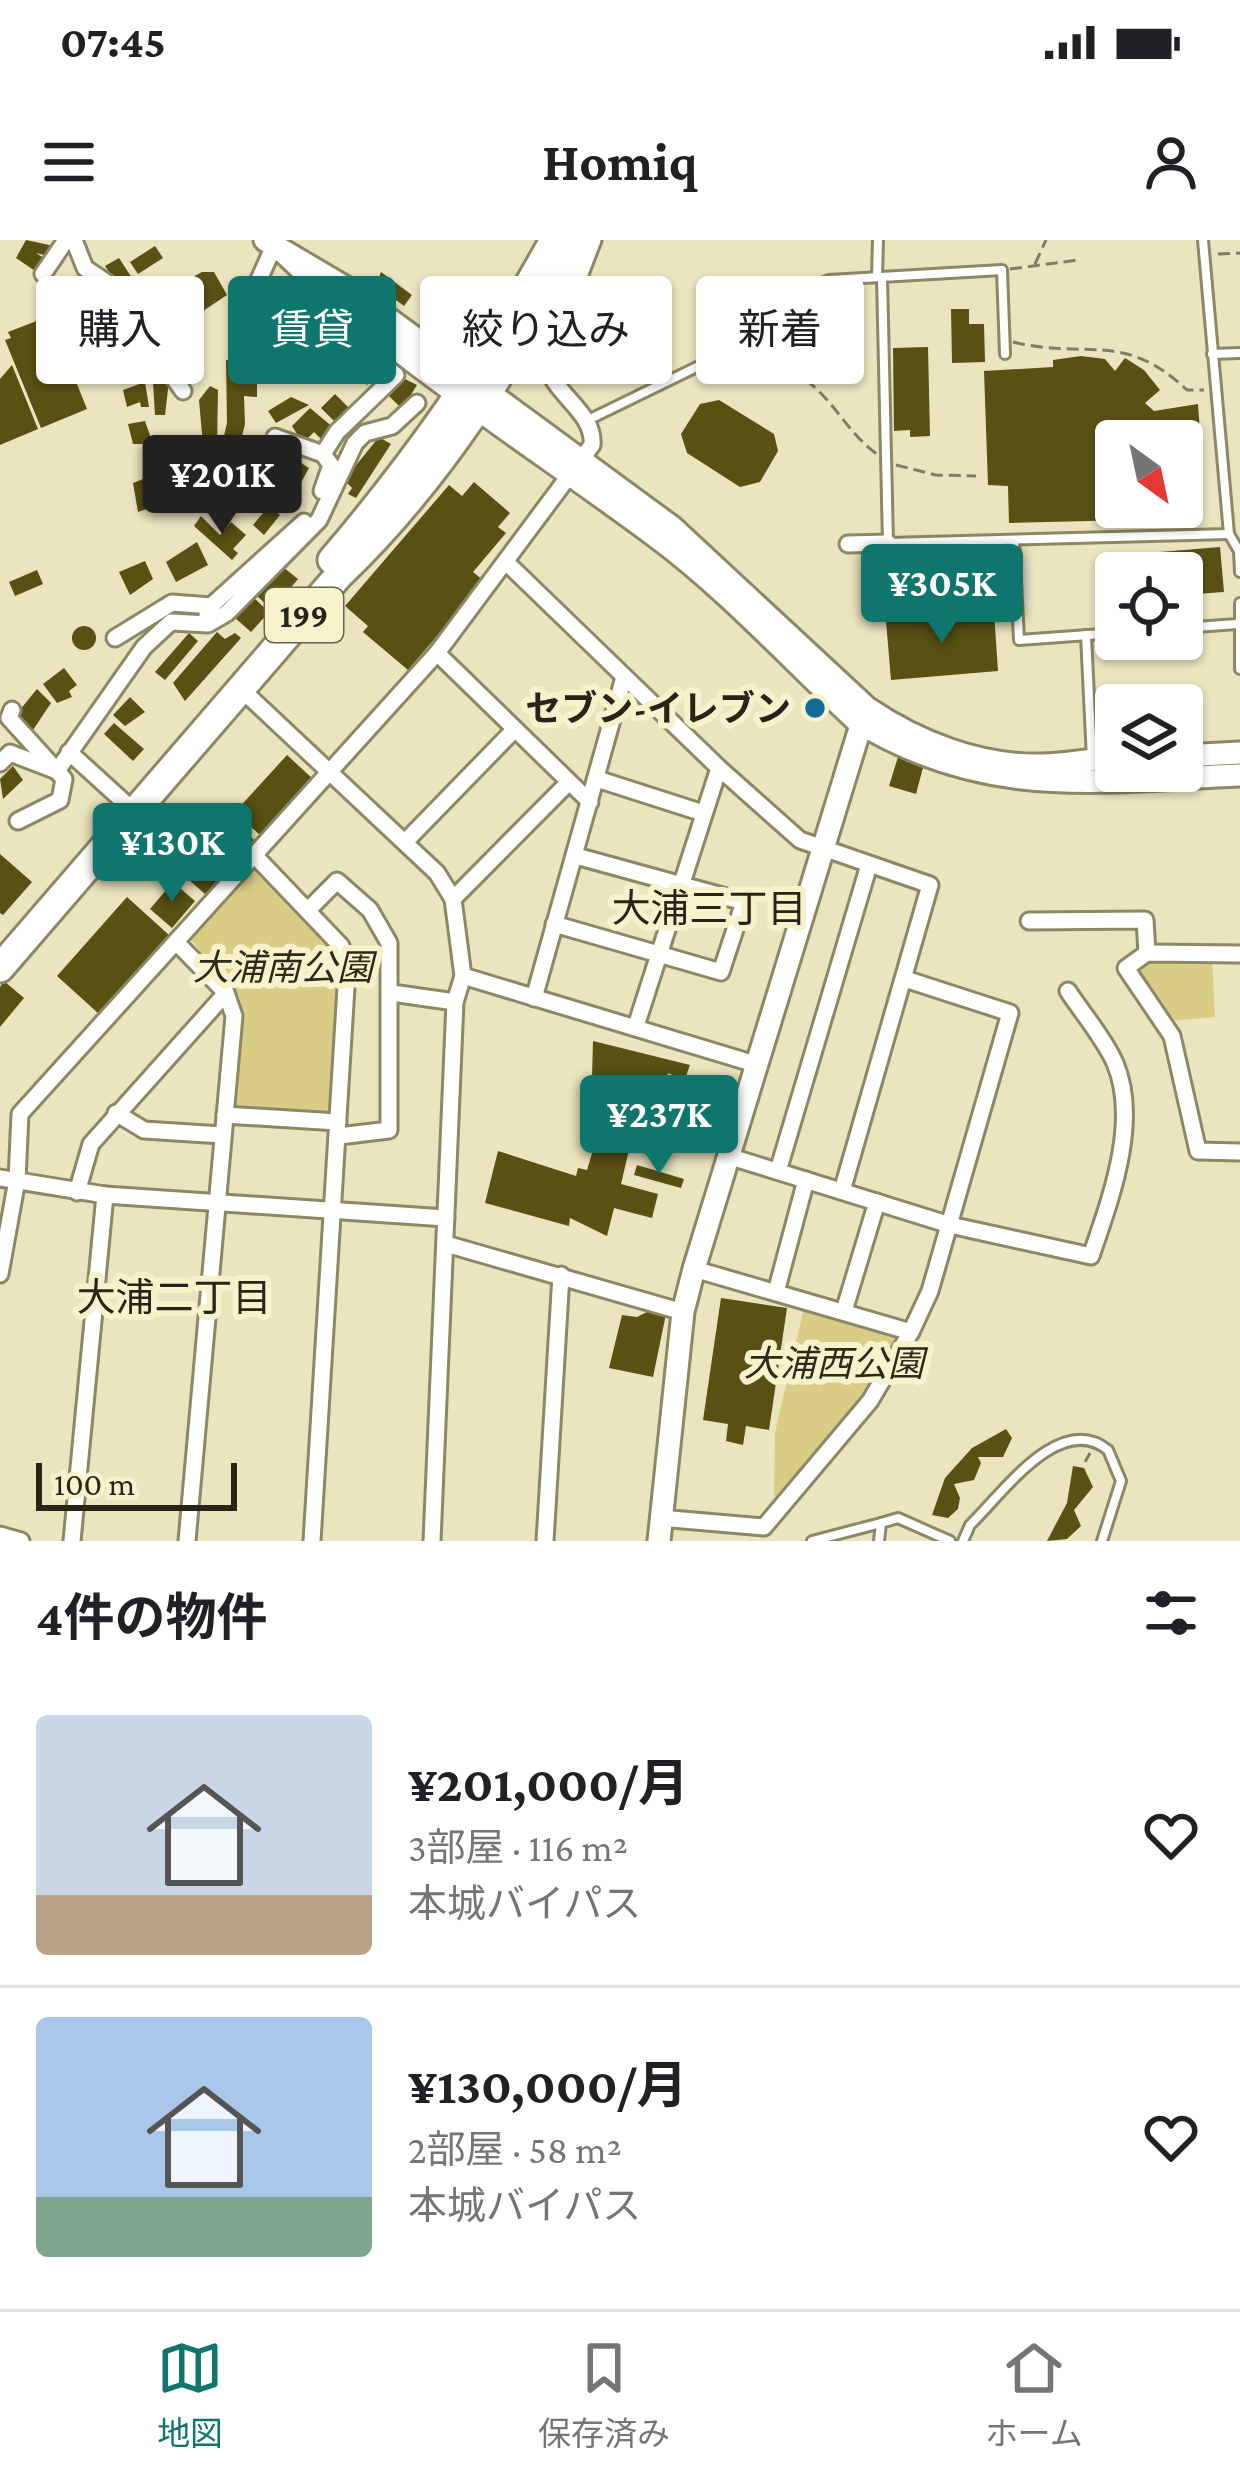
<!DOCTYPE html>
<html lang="ja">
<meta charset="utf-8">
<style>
body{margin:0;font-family:"Crimson Pro","Noto Sans JP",serif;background:#f6f6f6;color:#202124;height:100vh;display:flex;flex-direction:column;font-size:45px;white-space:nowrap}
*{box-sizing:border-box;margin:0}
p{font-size:39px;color:#757577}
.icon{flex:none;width:66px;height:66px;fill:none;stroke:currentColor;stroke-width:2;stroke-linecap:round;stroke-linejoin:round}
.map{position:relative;height:1301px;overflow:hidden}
.side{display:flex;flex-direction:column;background:#fff;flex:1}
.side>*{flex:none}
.hud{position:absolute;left:36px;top:36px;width:1170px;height:108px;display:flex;gap:24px}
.needle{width:78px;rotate:147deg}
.buttons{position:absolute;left:1095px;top:180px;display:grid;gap:24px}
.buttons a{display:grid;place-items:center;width:108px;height:108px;border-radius:12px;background:#fff;box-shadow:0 3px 9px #0004;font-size:60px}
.scale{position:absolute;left:36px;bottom:30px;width:201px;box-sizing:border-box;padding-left:12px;border:6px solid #272517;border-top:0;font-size:33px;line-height:42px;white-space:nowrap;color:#272517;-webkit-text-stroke:9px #f7f1cc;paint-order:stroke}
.price{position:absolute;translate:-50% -102px;padding:0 27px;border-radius:12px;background:#0f766e;color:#fff;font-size:39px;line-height:78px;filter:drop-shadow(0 3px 6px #0008)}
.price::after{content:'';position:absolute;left:50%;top:72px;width:36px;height:27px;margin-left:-18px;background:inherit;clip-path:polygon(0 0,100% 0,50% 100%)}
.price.selected{background:#222;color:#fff}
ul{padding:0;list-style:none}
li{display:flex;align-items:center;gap:36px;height:300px;padding:0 36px}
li+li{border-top:3px solid #e0e0e0}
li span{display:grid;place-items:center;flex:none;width:336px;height:240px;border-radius:12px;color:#555}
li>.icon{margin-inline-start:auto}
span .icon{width:144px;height:144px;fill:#fffc;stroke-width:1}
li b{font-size:51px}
h2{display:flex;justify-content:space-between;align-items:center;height:144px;padding:0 36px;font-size:51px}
.pill{padding:0 42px;border-radius:12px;background:#fff;box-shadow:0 3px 9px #0004;font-size:42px;line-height:108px}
.pill.selected{background:#0f766e;color:#fff}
.status{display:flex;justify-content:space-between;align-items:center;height:84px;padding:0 60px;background:#fff;direction:ltr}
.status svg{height:33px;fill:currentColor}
header{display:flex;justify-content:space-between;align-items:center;height:156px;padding:0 36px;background:#fff;font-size:54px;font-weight:700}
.dock{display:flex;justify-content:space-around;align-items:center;height:168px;border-top:3px solid #e0e0e0;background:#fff;font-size:33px;color:#757577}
.dock a{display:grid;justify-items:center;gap:6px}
.dock .selected{color:#0f766e}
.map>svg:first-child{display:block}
.green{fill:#d9cd86}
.building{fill:#595014}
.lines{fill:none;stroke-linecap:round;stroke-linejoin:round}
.lane-casing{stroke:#8c8764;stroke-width:14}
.street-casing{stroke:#8c8764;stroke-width:21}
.secondary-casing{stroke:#8c8764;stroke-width:27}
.highway-casing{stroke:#8c8764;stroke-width:33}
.path{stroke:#807c64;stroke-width:3;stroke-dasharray:12 6;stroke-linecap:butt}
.lane{stroke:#fff;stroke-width:8}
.street{stroke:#fff;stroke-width:15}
.secondary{stroke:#fff;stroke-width:21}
.highway{stroke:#fff;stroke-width:27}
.poi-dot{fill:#126a9a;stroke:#f7f1cc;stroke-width:4.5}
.labels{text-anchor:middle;stroke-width:12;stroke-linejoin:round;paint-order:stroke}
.shield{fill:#f7f1cc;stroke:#65624d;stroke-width:3}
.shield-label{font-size:33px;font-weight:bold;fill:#272517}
.poi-label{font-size:36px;font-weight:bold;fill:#272517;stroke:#f7f1cc;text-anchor:end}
.park-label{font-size:36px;font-style:italic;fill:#2d2a17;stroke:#f7f1cc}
.neighbourhood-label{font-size:39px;fill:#272517;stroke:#f7f1cc}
</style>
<div class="status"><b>07:45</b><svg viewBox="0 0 49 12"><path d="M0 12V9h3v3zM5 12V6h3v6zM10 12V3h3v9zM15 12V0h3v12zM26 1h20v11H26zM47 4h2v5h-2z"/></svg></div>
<header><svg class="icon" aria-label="menu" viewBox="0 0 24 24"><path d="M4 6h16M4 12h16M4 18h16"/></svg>Homiq<svg class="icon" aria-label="person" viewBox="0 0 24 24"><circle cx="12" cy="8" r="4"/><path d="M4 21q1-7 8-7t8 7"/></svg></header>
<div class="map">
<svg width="1240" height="1301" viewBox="0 0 1240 1301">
<rect width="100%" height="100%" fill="#eae4bf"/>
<!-- green -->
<g class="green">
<polygon points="252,629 258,629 336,709 341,730 329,876 232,867 236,757 190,698"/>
<polygon points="1147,719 1212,719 1215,777 1168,781 1135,728"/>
<polygon points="804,1068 895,1093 898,1104 859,1166 781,1257 774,1256 775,1192"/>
</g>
<!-- building -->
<g class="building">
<polygon points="26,0 54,6 48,16 36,13 47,20 38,33 16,18"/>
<polygon points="155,6 163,18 138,34 130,22"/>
<polygon points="119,18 132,38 118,46 105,26"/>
<polygon points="202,32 214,32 227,55 203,71 187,40"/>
<polygon points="381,32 412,55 404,66 376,45"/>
<circle cx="98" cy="64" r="14"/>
<polygon points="167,52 172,67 167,74 139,82 141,63"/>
<polygon points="951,69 969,69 969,84 984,84 985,122 952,123"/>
<polygon points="42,79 45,85 52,82 87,169 41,188 5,100 11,98 8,92"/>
<polygon points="130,90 137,103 104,122 96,106"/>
<polygon points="320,101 342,118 334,127 329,121 318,137 303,118"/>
<polygon points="928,107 930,196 910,197 910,190 894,191 893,108"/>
<polygon points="142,110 148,126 119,139 115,129"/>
<polygon points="1081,116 1105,119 1115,131 1125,118 1144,130 1160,150 1145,163 1154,171 1198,164 1203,232 1182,233 1182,201 1116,201 1116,267 1173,267 1173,279 1009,283 1008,246 988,245 984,131 1053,127 1053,120"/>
<polygon points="257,118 257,157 244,156 245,184 236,221 214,236 206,227 219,217 227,183 226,120"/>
<polygon points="362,118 380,132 367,145 361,138 367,133 356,141 348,131"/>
<polygon points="12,125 38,189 0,205 0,139"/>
<polygon points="401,137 417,145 402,169 386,153"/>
<polygon points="169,141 165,175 155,175 153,142"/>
<polygon points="145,142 149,167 141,167 140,162 127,167 123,150"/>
<polygon points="210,146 218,150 217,206 203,205 199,160"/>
<polygon points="335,154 349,168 338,185 321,168"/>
<polygon points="291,157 309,165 276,183 268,171"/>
<polygon points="719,160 774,194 778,211 760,242 740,247 687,213 681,194 700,164"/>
<polygon points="310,168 334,188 322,200 314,192 303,203 292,186"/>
<polygon points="145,181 153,204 133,204 128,184"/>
<polygon points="379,197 391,204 356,258 348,254 352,248 344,240"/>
<polygon points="284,212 309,228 294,255 276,243 279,237 272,231"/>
<polygon points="183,223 199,247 194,253 138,272 133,243"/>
<polygon points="474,242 510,273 498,287 506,293 473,332 484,341 408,430 363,392 368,386 345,366 449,245 462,256"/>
<polygon points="269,266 280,275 264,295 253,285"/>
<polygon points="201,276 220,295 231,282 246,295 233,309 238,313 232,320 194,286"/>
<polygon points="197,302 208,325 176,342 166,322"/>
<polygon points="1220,307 1224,352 1182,355 1182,333 1149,333 1148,313"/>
<polygon points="943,312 947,368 877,374 872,317"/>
<polygon points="145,321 153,339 130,355 119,332"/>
<polygon points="283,327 298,339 272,370 257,356"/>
<polygon points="37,330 43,344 15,356 9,342"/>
<polygon points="253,357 269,372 251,392 235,378"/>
<polygon points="994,372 998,431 891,440 886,381"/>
<circle cx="84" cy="398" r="12"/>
<polygon points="217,392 225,399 235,393 241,398 185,461 173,443"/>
<polygon points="189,393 198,401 165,440 155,432"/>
<polygon points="64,428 77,445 69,451 72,457 57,463 43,444"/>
<polygon points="37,449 51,463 31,493 14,477"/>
<polygon points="130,457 145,472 125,486 113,475"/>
<polygon points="114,483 144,509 133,521 104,494"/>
<polygon points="287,515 313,539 261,596 235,572"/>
<polygon points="898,517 924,524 916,554 889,546"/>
<polygon points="13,526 23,540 3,559 0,539"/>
<polygon points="230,578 254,600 205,654 181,633"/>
<polygon points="0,614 32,642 3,675 0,673"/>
<polygon points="173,642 195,661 172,688 150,669"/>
<polygon points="127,657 169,695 99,774 57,736"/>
<polygon points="4,741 24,758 0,787 0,747"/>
<polygon points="593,801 690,825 685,839 667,833 678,850 681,870 671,889 649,899 669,907 666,918 629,910 621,944 658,954 652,978 614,968 607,996 570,978 569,986 485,963 498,911 576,936 578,928 587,930 609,857 592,837"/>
<polygon points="637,925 684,939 681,948 634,935"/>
<polygon points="721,1058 787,1068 769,1190 746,1186 743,1205 726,1201 728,1184 703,1180"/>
<polygon points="651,1070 666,1074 653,1137 609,1128 622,1075 637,1077"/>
<polygon points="1006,1189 1012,1198 1003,1217 978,1217 981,1223 974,1240 954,1244 960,1258 958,1269 948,1278 932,1275 945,1238 972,1208"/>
<polygon points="1073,1226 1084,1228 1093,1247 1074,1270 1081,1286 1067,1299 1047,1301 1067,1263"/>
</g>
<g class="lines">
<defs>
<g id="lane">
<polyline points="1203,0 1229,294 1239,311 1240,332"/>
<polyline points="877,37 878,0"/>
<polyline points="882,37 888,303 1229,294"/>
<polyline points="1212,114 1240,113"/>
<polyline points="588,180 746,103 789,58 829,40 1002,30 1005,114"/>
<polyline points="1014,301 1019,400 1116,393"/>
<polyline points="1240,363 1240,429"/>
<polyline points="1182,388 1237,384"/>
<polyline points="1086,395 1092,519"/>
<polyline points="812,1301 881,1283"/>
<polyline points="879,1301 881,1283 898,1278 950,1301"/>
<path d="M963 1301 970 1285C1003 1253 1060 1171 1108 1210L1121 1241 1102 1301"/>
</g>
<g id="street">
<polyline points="74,0 85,28 106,42 183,151"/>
<polyline points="43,34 66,0"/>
<polyline points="256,115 257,44 274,6"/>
<polyline points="275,197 323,214 331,225 322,251"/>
<polyline points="323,214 337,192 396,135 328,80 335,62"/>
<polyline points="848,304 888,303"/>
<polyline points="508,324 719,528 636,786"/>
<polyline points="211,366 304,282"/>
<polyline points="115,398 172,363 211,366 207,375"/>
<polyline points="437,413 590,562"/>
<polyline points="240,448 437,633 453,659 569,542"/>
<polyline points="12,470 9,478 57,531"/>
<polyline points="69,512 124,562"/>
<polyline points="0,523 10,513 57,531"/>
<polyline points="719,528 800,600 930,645 842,951"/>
<polyline points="597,539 703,573"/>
<polyline points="18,581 60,560 64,539 57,531 144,407 171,382 208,384 227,373 319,280 355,203 365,193 392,186 417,163"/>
<polyline points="405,602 514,490"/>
<polyline points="256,617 341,706 347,731 312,1301"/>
<polyline points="309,669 337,641 370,670 389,703 389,890 339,896"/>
<polyline points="1029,681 1145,680 1147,713"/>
<polyline points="554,684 721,732 744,662 576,616"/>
<polyline points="176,702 226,753 234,776 187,1301"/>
<polyline points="1240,714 1147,713 1126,728 1172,796 1198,911 1240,912"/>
<polyline points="463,736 755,824"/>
<polyline points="392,753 455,762"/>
<polyline points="534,758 624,437"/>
<polyline points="116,873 144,890 222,895"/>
<polyline points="225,875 338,882"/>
<path d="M728 916 950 985 1091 1016C1110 960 1140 882 1115 823 1104 798 1083 774 1068 751"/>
<polyline points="778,931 869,625"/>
<polyline points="0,938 105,955 446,978"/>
<polyline points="77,952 91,904 226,753"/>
<polyline points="446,1004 683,1072"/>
<polyline points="694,1029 911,1092"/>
<path d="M0 1034 17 940 20 874 437 413 592 205C595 172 553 155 546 122L593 0"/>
<polyline points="776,1052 806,940"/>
<polyline points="844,1071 877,962"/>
<polyline points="660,1278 764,1287 870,1161 911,1092 930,1051 1010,773 905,739"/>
<polyline points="0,1295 21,1301"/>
<polyline points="72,1301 105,955"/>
<polyline points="432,1301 455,762 463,736 453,659"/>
<polyline points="545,1301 561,1035"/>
</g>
<g id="secondary">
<path d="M265 0 348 49 672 287 867 468C917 502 980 527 1042 525 1067 525 1091 519 1116 518"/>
<path d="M284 13C397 121 530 203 655 296 728 350 792 421 858 482 987 560 1097 541 1240 535"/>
<polyline points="1182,516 1240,513"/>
<polyline points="659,1301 683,1072 694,1029 865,472"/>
</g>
<g id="highway">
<path d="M332 320C416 222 492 113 554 0"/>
<path d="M0 728 339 335C438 241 513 121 576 0"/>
</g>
</defs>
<!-- lane casing -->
<use href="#lane" class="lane-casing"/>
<!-- street casing -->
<use href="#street" class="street-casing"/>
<!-- secondary casing -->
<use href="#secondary" class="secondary-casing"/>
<!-- highway casing -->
<use href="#highway" class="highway-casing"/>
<!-- path -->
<g class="path">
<polyline points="1218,14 1240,13"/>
<polyline points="1035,24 1046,0"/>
<polyline points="1010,29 1078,20"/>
<path d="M1013 102C1088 120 1123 90 1187 150H1204"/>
<path d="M719 130C735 130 751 125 767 126 823 130 837 186 877 214"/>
<polyline points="896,225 936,235 976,236"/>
<polyline points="1085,1222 1090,1213"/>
</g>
<!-- lane -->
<use href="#lane" class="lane"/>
<!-- street -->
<use href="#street" class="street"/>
<!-- secondary -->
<use href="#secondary" class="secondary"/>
<!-- highway -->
<use href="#highway" class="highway"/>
</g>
<!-- markers -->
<circle class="poi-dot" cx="815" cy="468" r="12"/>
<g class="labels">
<!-- shield labels -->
<rect class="shield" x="265" y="348" width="78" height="54" rx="9"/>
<g class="shield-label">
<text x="304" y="387">199</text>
</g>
<!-- poi labels -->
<g class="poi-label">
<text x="791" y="481">セブン-イレブン</text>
</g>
<!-- park labels -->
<g class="park-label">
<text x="283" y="740">大浦南公園</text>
<text x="834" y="1136">大浦西公園</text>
</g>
<!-- neighbourhood labels -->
<g class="neighbourhood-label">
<text x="709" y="682">大浦三丁目</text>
<text x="174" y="1071">大浦二丁目</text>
</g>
</g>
</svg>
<div class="buttons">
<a><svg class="needle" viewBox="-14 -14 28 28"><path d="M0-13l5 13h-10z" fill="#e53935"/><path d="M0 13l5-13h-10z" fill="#757577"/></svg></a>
<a><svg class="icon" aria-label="locate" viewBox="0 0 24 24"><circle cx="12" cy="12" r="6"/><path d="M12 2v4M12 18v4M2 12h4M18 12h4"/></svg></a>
<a><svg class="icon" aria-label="layers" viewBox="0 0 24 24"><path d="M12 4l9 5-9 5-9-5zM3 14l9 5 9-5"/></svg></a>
</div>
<div class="scale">100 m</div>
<b class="price selected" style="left:222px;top:297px">¥201K</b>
<b class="price" style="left:942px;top:406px">¥305K</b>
<b class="price" style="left:172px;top:665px">¥130K</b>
<b class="price" style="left:659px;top:937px">¥237K</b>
<div class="hud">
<a class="pill">購入</a>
<a class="pill selected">賃貸</a>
<a class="pill">絞り込み</a>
<a class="pill">新着</a>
</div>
</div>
<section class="side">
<h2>4件の物件<svg class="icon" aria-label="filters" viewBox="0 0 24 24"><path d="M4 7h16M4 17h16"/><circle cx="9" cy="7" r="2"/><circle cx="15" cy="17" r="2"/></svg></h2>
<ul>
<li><span style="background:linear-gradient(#c9d6e8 75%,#b9a48a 0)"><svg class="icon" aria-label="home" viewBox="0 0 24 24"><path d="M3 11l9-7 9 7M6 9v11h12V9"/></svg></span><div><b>¥201,000/月</b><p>3部屋 · 116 m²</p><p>本城バイパス</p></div><svg class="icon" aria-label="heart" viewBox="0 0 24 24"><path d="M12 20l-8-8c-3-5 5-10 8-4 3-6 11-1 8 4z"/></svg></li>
<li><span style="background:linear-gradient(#a9c7e8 75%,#7fa58c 0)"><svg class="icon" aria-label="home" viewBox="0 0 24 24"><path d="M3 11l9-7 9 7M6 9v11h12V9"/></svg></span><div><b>¥130,000/月</b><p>2部屋 · 58 m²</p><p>本城バイパス</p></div><svg class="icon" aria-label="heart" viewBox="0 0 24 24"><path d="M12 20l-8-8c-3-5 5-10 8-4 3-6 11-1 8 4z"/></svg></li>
</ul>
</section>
<nav class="dock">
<a class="selected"><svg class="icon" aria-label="map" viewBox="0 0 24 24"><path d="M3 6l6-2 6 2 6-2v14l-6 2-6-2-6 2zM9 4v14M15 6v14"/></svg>地図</a>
<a><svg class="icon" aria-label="saved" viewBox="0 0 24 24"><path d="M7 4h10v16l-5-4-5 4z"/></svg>保存済み</a>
<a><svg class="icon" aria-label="home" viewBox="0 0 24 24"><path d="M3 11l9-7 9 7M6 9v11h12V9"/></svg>ホーム</a>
</nav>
